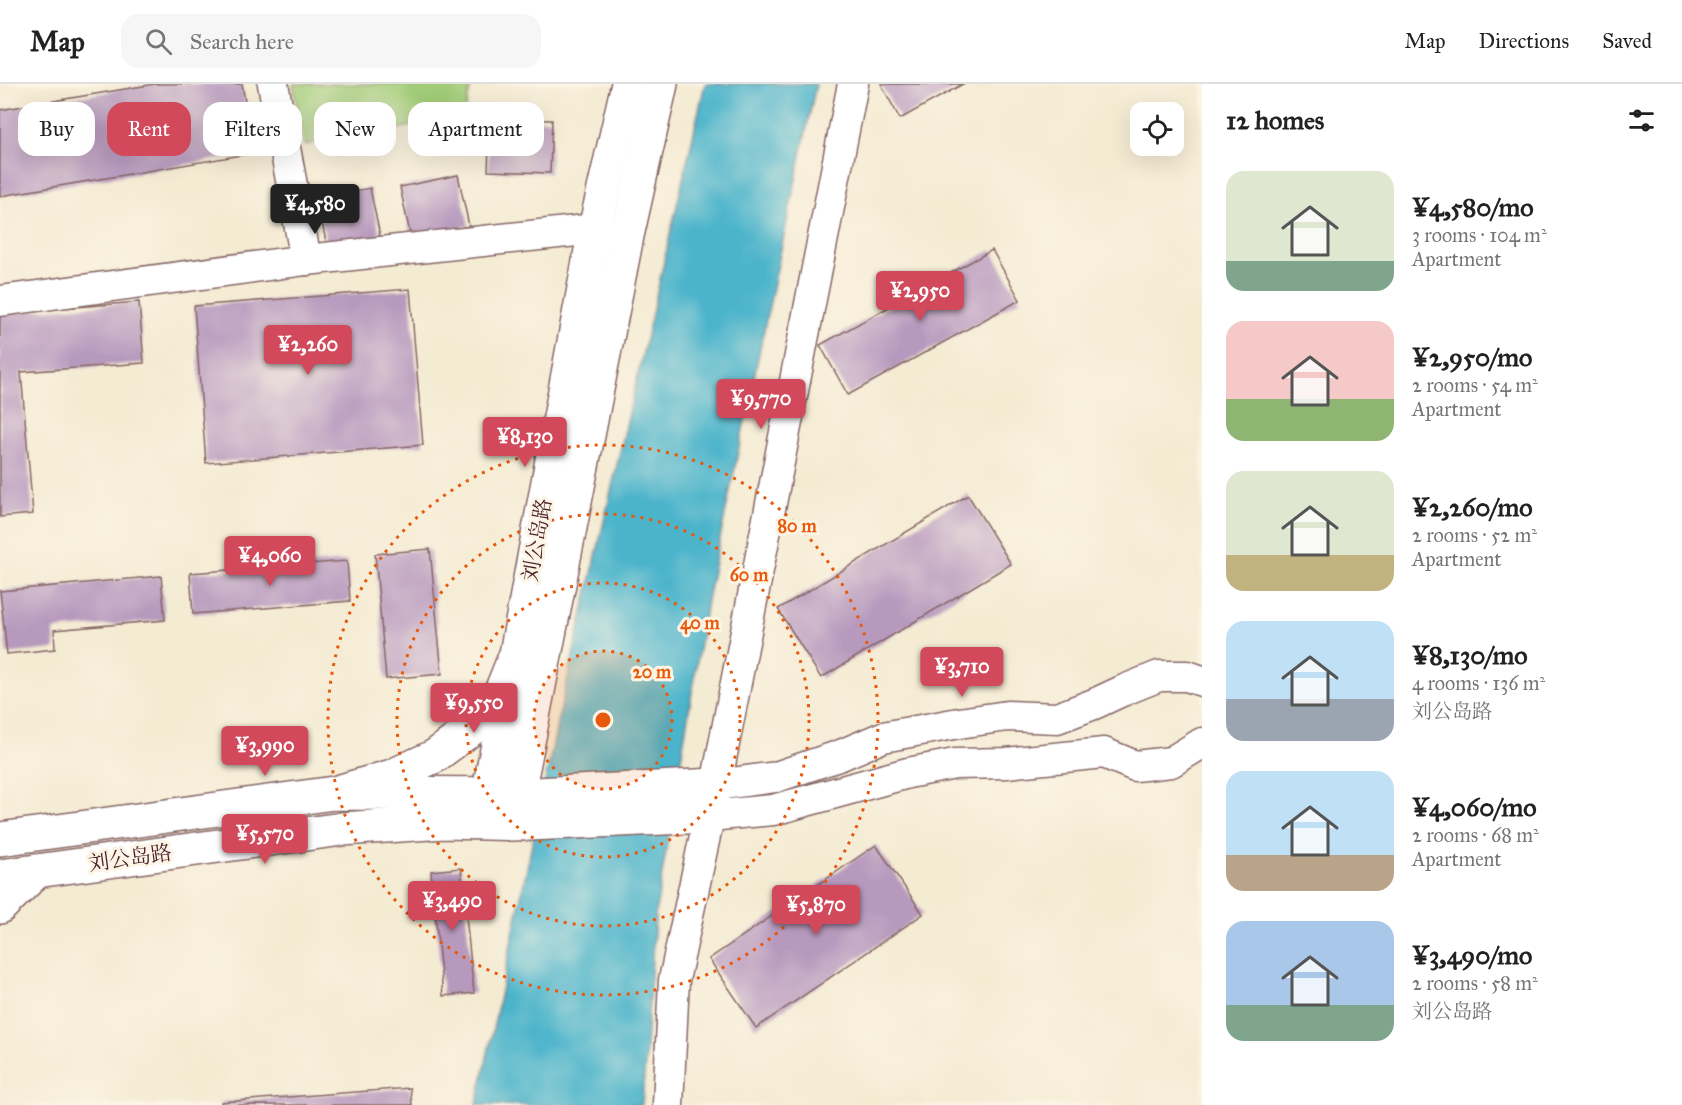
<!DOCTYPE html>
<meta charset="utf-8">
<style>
body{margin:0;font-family:"IM FELL Great Primer","Noto Serif SC",serif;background:#f6f6f6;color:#222;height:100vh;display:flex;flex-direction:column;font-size:22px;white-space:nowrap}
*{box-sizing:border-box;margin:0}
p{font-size:20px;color:#767676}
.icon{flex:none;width:33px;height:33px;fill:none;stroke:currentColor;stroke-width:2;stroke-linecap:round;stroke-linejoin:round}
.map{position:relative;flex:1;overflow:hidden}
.details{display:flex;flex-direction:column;background:#fff;width:480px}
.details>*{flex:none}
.guide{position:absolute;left:18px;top:18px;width:570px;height:54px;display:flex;gap:12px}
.controls{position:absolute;left:1130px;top:18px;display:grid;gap:12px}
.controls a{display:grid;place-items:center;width:54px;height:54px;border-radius:12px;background:#fff;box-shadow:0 6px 24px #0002;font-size:30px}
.price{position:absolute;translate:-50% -51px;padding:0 14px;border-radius:6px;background:#d1495b;color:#fff;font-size:20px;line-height:39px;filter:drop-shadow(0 2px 3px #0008)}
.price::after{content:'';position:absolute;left:50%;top:36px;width:18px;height:14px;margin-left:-9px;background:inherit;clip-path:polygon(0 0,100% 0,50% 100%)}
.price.selected{background:#222;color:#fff}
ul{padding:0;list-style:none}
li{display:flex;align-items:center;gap:18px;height:150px;padding:0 24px}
li span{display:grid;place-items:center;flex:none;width:168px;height:120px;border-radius:18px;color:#555}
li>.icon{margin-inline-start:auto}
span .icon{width:72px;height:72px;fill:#fffc;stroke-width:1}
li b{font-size:26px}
h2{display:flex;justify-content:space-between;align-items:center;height:72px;padding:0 24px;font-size:26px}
.chip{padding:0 21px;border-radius:18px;background:#fff;box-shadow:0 6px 24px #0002;font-size:21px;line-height:54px}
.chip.selected{background:#d1495b;color:#fff}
header{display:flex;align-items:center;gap:36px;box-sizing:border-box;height:84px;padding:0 30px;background:#fff;border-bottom:2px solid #e0e0e0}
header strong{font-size:28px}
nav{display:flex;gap:33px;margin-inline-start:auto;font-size:21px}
.search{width:420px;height:54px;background:#f6f6f6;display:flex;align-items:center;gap:15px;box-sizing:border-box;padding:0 21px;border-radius:18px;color:#767676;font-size:22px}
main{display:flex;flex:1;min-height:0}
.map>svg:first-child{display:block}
.green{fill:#a2cc78;stroke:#767652;stroke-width:1.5}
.water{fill:#4cb4cb;stroke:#4b6a7b;stroke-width:1.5}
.building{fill:#b799be}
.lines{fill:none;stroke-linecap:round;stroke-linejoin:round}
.minor-casing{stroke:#866666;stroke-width:33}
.major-casing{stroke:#866666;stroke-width:36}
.minor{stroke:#fff;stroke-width:30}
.major{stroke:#fff;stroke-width:33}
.ring{fill:none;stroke:#e8590c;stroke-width:3;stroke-dasharray:3 6}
.labels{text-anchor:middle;stroke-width:6;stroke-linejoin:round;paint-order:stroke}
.street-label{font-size:21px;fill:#4a1f2b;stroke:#fcf5e5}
.centre{fill:#e8590c;stroke:#fcf5e5;stroke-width:3}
.ring-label{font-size:18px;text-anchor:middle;font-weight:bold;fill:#e8590c;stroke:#fcf5e5;stroke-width:6;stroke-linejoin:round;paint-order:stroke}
</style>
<header>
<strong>Map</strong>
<div class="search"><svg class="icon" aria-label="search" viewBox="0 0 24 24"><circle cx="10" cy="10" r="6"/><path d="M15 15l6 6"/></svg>Search here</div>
<nav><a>Map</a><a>Directions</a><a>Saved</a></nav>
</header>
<main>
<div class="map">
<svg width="1202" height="1021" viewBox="0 0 1202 1021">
<rect width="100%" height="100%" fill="#fcf5e5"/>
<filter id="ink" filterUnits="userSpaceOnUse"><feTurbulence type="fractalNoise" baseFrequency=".0167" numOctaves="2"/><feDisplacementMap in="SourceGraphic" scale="12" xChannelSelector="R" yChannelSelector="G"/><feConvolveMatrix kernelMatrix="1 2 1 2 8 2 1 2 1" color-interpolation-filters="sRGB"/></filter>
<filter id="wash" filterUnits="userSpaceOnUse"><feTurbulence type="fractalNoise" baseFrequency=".008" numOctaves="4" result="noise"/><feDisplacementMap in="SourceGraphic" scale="24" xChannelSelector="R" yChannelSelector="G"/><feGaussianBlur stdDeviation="1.35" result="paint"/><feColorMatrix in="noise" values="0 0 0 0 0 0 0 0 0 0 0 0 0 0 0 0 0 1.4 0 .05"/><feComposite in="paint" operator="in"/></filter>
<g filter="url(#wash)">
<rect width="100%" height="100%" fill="#f4ebd3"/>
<!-- green -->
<polygon class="green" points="293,0 471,0 464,33 304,61"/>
<!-- water -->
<polygon class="water" points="705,0 816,0 708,511 655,833 642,1021 477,1021 559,632"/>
<g id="blocks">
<!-- building -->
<g class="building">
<polygon points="155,0 242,0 254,69 0,112 0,26"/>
<polygon points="881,0 963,0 900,35"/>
<polygon points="490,35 552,36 550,89 488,87"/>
<polygon points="458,91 469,142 411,154 400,103"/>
<polygon points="370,104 380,152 327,163 317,114"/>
<polygon points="992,166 1020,216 848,311 820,261"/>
<polygon points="410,205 423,361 206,379 194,222"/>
<polygon points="139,218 144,279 21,288 33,430 0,433 0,229"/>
<polygon points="968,411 1011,480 821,594 778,525"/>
<polygon points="430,465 442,590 386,595 375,470"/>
<polygon points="347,477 350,517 193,530 190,489"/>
<polygon points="161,492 165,536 54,546 55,565 7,570 0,507"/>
<polygon points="876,761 923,830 756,944 709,875"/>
<polygon points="461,784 474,909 443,912 431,787"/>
<polygon points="410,1004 412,1021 221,1021 221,1018"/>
</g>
</g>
</g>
<g filter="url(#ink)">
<use href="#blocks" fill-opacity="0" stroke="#866666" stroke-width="1.5"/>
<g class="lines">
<defs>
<g id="minor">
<polyline points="273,0 306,176"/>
<polyline points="0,217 306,176 595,145 618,150"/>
<polyline points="716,701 776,693 841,671 883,653 959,639 1007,632 1057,634 1094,620 1122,607 1159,592 1187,592 1202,597"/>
<polyline points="709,732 773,726 908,689 955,680 1006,679 1104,669 1135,682 1171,678 1202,659"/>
<polyline points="668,1021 674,896 716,701 853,0"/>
</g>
<g id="major">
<polyline points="334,709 392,692 435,672 470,646 500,610 516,570 595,145 628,0"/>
<polyline points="484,730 510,601"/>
<polyline points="512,740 627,152 661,0"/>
<polyline points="0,755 334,709 536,710 716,701"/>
<polyline points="0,792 342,745 444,738 528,740 709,732"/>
<polyline points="0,823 37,787"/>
</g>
</defs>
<!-- minor casing -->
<use href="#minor" class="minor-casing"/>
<!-- major casing -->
<use href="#major" class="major-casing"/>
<!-- minor -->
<use href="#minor" class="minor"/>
<!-- major -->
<use href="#major" class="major"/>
</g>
</g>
<!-- distance rings -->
<circle cx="603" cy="636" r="69" fill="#e8590c" fill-opacity=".12"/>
<g class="ring">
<circle cx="603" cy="636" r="69"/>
<circle cx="603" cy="636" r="137"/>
<circle cx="603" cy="636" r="206"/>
<circle cx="603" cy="636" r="275"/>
</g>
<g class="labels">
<!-- street labels -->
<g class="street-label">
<text transform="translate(537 456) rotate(-80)" y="7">刘公岛路</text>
<text transform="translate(130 774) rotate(-8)" y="7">刘公岛路</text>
</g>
</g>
<circle cx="603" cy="636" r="9" class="centre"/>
<g class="ring-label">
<text x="797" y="448">80 m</text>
<text x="749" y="497">60 m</text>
<text x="700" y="545">40 m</text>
<text x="652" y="594">20 m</text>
</g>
</svg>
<div class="controls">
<a><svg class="icon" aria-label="locate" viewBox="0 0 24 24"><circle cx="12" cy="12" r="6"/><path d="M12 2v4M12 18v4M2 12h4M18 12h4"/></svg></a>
</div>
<b class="price selected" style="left:315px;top:151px">¥4,580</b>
<b class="price" style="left:920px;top:238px">¥2,950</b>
<b class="price" style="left:308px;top:292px">¥2,260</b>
<b class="price" style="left:761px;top:346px">¥9,770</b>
<b class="price" style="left:525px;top:384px">¥8,130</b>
<b class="price" style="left:270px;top:503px">¥4,060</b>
<b class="price" style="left:962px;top:614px">¥3,710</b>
<b class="price" style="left:474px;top:650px">¥9,550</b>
<b class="price" style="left:265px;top:693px">¥3,990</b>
<b class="price" style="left:265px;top:781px">¥5,570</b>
<b class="price" style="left:452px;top:848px">¥3,490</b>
<b class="price" style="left:816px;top:852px">¥5,870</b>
<div class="guide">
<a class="chip">Buy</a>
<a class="chip selected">Rent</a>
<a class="chip">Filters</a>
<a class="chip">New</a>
<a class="chip">Apartment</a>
</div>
</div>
<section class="details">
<h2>12 homes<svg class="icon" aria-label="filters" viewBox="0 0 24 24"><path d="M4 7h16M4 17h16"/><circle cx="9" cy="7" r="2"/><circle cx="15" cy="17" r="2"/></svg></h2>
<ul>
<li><span style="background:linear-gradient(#dfe7d0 75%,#7fa58c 0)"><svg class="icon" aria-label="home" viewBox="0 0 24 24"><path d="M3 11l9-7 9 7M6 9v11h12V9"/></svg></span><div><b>¥4,580/mo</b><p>3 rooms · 104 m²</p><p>Apartment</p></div></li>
<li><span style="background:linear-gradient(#f6c9c9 65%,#8fb573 0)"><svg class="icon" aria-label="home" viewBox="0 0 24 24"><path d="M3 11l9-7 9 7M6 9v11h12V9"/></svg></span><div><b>¥2,950/mo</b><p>2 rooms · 54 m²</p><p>Apartment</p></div></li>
<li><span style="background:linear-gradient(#dfe7d0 70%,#c2b280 0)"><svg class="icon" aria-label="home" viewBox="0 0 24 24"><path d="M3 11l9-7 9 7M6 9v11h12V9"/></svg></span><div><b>¥2,260/mo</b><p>2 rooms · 52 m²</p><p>Apartment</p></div></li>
<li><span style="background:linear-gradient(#bfe0f5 65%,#9aa5b1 0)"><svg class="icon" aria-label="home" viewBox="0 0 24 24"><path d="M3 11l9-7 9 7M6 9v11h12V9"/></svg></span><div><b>¥8,130/mo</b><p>4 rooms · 136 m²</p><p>刘公岛路</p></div></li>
<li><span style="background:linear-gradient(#bfe0f5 70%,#b9a48a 0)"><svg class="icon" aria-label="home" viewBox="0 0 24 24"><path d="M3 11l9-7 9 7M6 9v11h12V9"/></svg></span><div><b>¥4,060/mo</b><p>2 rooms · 68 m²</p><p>Apartment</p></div></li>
<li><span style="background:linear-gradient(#a9c7e8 70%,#7fa58c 0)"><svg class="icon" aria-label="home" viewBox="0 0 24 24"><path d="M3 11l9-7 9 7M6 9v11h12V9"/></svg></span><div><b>¥3,490/mo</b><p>2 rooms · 58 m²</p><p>刘公岛路</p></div></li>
</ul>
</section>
</main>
